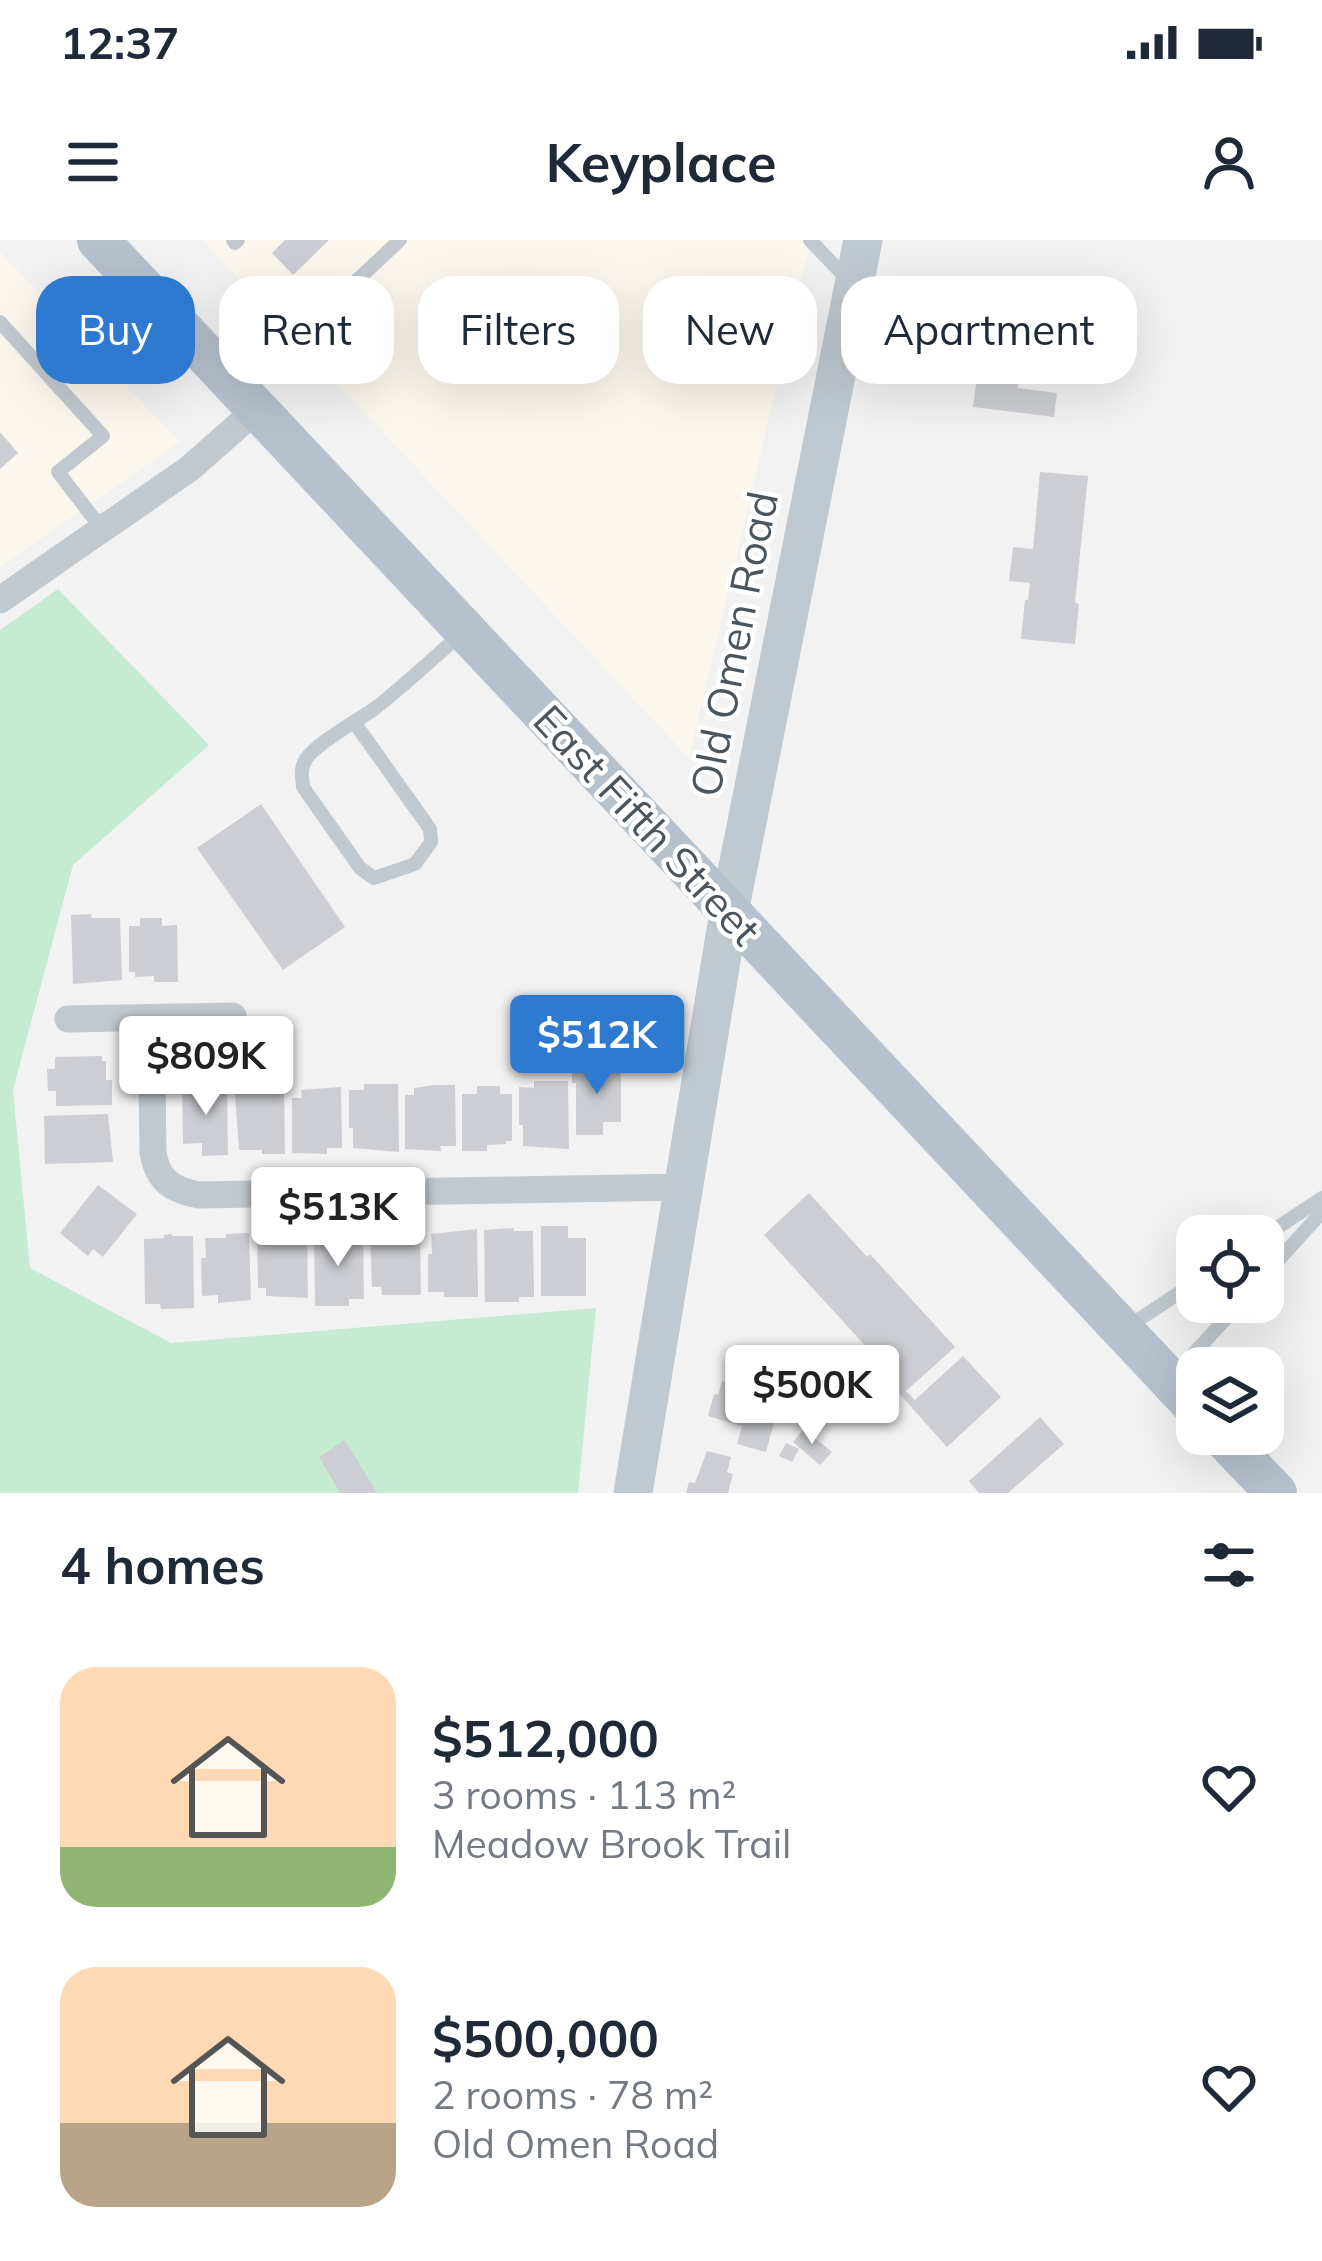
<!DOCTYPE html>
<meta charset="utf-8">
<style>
body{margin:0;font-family:Mulish,sans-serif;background:#f6f6f7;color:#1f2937;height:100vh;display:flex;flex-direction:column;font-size:45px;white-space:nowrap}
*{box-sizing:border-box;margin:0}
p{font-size:39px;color:#747a83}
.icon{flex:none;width:66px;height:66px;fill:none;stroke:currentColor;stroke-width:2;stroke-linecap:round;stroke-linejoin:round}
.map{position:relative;height:1253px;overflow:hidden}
.sheet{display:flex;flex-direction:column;background:#fff;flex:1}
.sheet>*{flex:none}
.top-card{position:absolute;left:36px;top:36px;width:1251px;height:108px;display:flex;gap:24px}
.fabs{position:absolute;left:1176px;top:975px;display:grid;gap:24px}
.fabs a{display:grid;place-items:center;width:108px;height:108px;border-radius:24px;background:#fff;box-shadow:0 12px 48px #0002;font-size:60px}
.price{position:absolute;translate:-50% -102px;padding:0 27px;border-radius:12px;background:#fff;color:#222;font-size:39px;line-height:78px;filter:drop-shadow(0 3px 6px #0008)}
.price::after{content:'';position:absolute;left:50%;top:72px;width:36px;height:27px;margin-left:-18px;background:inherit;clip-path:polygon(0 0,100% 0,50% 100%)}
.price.current{background:#2f7ad1;color:#fff}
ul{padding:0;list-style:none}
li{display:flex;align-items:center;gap:36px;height:300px;padding:0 60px}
li span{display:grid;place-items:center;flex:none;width:336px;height:240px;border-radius:36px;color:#555}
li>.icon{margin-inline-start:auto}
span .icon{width:144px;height:144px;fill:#fffc;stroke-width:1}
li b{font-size:51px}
h2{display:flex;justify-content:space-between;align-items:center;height:144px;padding:0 60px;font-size:51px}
.tag{padding:0 42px;border-radius:36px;background:#fff;box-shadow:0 12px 48px #0002;font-size:42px;line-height:108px}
.tag.current{background:#2f7ad1;color:#fff}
.status{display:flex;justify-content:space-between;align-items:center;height:84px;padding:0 60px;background:#fff;direction:ltr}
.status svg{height:33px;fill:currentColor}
header{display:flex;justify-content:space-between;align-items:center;height:156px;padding:0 60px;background:#fff;font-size:54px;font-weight:700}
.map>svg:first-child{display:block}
.commercial{fill:#fbf7ee}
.green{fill:#c6ebd3}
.building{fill:#ccced3}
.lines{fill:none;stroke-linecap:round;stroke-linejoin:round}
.lane{stroke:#c1c9ce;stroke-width:14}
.street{stroke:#c1c9ce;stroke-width:27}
.secondary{stroke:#c0c8d0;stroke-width:39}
.primary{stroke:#b5c1cd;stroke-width:42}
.labels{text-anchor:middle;stroke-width:9;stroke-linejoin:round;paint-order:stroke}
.street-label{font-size:42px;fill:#4b555d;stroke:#fff}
</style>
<div class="status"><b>12:37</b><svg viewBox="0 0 49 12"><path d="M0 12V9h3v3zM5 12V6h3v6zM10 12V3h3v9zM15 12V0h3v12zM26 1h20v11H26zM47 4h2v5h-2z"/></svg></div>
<header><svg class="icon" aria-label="menu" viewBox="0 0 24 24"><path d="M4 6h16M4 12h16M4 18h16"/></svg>Keyplace<svg class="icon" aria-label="person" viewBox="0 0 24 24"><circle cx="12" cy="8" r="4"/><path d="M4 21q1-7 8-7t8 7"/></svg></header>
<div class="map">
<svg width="1322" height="1253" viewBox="0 0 1322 1253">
<rect width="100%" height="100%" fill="#f3f2f2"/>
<!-- commercial -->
<g class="commercial">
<polygon points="202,0 811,0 689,518 283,86"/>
<polygon points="0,12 180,202 0,327"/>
</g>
<!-- green -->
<polygon class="green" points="58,349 209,505 73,625 13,850 30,1028 171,1103 596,1068 578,1253 0,1253 0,390"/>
<!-- building -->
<g class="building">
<polygon points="285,0 329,0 293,35 272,13"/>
<polygon points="949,54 987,59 987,55 1010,58 1002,116 1022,119 1018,148 1057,153 1054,177 973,167 980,116 975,115 979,85 945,81"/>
<polygon points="0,192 18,213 0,229"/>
<polygon points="1040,232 1088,236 1075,363 1079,364 1075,404 1021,399 1025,360 1028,360 1030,343 1009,341 1013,307 1033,309"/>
<polygon points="261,564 345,687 283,730 197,608"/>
<polygon points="92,674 91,678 120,678 122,740 73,744 71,675"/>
<polygon points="140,678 162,678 162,686 177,685 178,742 154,742 154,736 135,737 135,732 129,732 129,686 140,686"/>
<polygon points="102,816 102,821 106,821 106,840 112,840 112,865 56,866 56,851 48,851 47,829 55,829 55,817"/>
<polygon points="575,825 621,825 621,882 603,882 603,895 576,895 576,843 572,843 572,833 576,833"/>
<polygon points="534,841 568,841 569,909 523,906 523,885 519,885 519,847 534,848"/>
<polygon points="364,844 398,844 399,912 353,908 353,888 349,888 349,850 364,850"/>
<polygon points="434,845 455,845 456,906 440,906 441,911 405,909 405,855 414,855 414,848"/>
<polygon points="182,846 227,846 228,915 202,916 202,903 183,904"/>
<polygon points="250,846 284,846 285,914 262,914 262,910 239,910 235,853 250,852"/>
<polygon points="477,846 500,846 500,854 512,854 512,901 506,901 506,904 487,905 487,911 462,911 462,854 477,854"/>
<polygon points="341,847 342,908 327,908 327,914 292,913 292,858 302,858 301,850"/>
<polygon points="108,874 113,922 45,924 44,876"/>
<polygon points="98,945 137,974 103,1017 93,1009 88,1016 60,993"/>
<polygon points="809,953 867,1017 870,1014 955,1107 906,1151 915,1160 963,1116 1001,1157 947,1207 888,1141 893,1136 764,995"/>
<polygon points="541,986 568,986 568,998 586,998 586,1056 541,1056"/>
<polygon points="514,988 514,991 533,991 534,1057 519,1057 519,1062 485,1062 484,990"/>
<polygon points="477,989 478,1057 444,1057 444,1052 428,1052 428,1014 432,1014 431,994"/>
<polygon points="391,990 405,990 405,994 420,994 421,1055 382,1055 381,1047 372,1047 370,994 391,994"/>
<polygon points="347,991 347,994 363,994 364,1059 349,1059 349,1066 315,1066 314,994"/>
<polygon points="292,992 292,997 307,997 308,1058 266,1056 266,1048 258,1048 257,996"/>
<polygon points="249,993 251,1060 218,1063 218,1055 202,1056 201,1018 206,1018 205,998 226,998 226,994"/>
<polygon points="172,994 172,996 193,996 194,1068 161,1069 160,1064 145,1064 144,999 164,998 164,995"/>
<polygon points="753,1135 782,1143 778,1156 781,1157 766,1212 737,1204 742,1186 708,1176 714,1154 718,1155 722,1141 749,1149"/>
<polygon points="1040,1177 1064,1204 1008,1253 979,1253 969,1241"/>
<polygon points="804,1189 832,1212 820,1225 793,1202"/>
<polygon points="345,1200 377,1253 340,1253 319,1217"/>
<polygon points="786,1203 799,1209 792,1222 779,1216"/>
<polygon points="707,1211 731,1217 727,1232 733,1234 728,1253 686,1253 689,1242 695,1243"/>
</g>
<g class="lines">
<!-- lane -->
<g class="lane">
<polyline points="233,0 235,3 238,0"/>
<polyline points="810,0 848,40"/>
<polyline points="0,82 103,196 58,232 102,289"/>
<polyline points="242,148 400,0"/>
<path d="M354 482 430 589 431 602 415 624 374 638 360 628 303 547C302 537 300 528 306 519 315 504 357 481 374 469 404 446 432 419 460 395"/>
<polyline points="1263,997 1322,958"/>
<polyline points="1263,1037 1322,972"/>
<polyline points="1126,1088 1197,1041"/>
<polyline points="1173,1136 1241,1062"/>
</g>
<!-- street -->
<g class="street">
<polyline points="0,360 189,229 256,170"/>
<path d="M151 778 153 913C158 941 172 950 199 955L685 947"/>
<polyline points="68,779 233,776"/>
</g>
<!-- secondary -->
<polyline class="secondary" points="633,1253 729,672 863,0"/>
<!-- primary -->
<g class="primary">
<polyline points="98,0 1197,1169"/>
<polyline points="1220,1194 1276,1253"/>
</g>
</g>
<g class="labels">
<!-- street labels -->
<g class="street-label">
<text transform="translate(734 404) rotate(-79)" y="15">Old Omen Road</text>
<text transform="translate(647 585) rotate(47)" y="15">East Fifth Street</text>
</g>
</g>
</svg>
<div class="fabs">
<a><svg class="icon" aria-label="locate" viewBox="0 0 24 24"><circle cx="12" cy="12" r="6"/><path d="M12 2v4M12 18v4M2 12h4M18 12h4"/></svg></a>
<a><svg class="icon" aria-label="layers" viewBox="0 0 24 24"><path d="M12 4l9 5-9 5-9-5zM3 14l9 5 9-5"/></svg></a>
</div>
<b class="price current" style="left:597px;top:857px">$512K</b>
<b class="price" style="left:206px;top:878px">$809K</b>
<b class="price" style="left:338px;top:1029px">$513K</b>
<b class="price" style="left:812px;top:1207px">$500K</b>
<div class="top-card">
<a class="tag current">Buy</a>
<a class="tag">Rent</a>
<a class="tag">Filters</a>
<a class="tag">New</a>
<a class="tag">Apartment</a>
</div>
</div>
<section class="sheet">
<h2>4 homes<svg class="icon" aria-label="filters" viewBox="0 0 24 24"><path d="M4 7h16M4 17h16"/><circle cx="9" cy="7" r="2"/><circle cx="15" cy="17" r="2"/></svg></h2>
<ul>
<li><span style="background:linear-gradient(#ffd9b3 75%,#8fb573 0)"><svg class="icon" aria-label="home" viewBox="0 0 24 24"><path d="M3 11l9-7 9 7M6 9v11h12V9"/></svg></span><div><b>$512,000</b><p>3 rooms · 113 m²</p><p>Meadow Brook Trail</p></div><svg class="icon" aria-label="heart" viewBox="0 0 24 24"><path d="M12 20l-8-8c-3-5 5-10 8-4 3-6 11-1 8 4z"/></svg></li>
<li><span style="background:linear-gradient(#ffd9b3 65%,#b9a48a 0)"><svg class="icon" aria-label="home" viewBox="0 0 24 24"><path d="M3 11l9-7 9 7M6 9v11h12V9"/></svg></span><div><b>$500,000</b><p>2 rooms · 78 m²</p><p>Old Omen Road</p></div><svg class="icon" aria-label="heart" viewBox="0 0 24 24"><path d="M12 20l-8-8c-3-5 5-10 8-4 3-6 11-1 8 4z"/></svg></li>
</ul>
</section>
